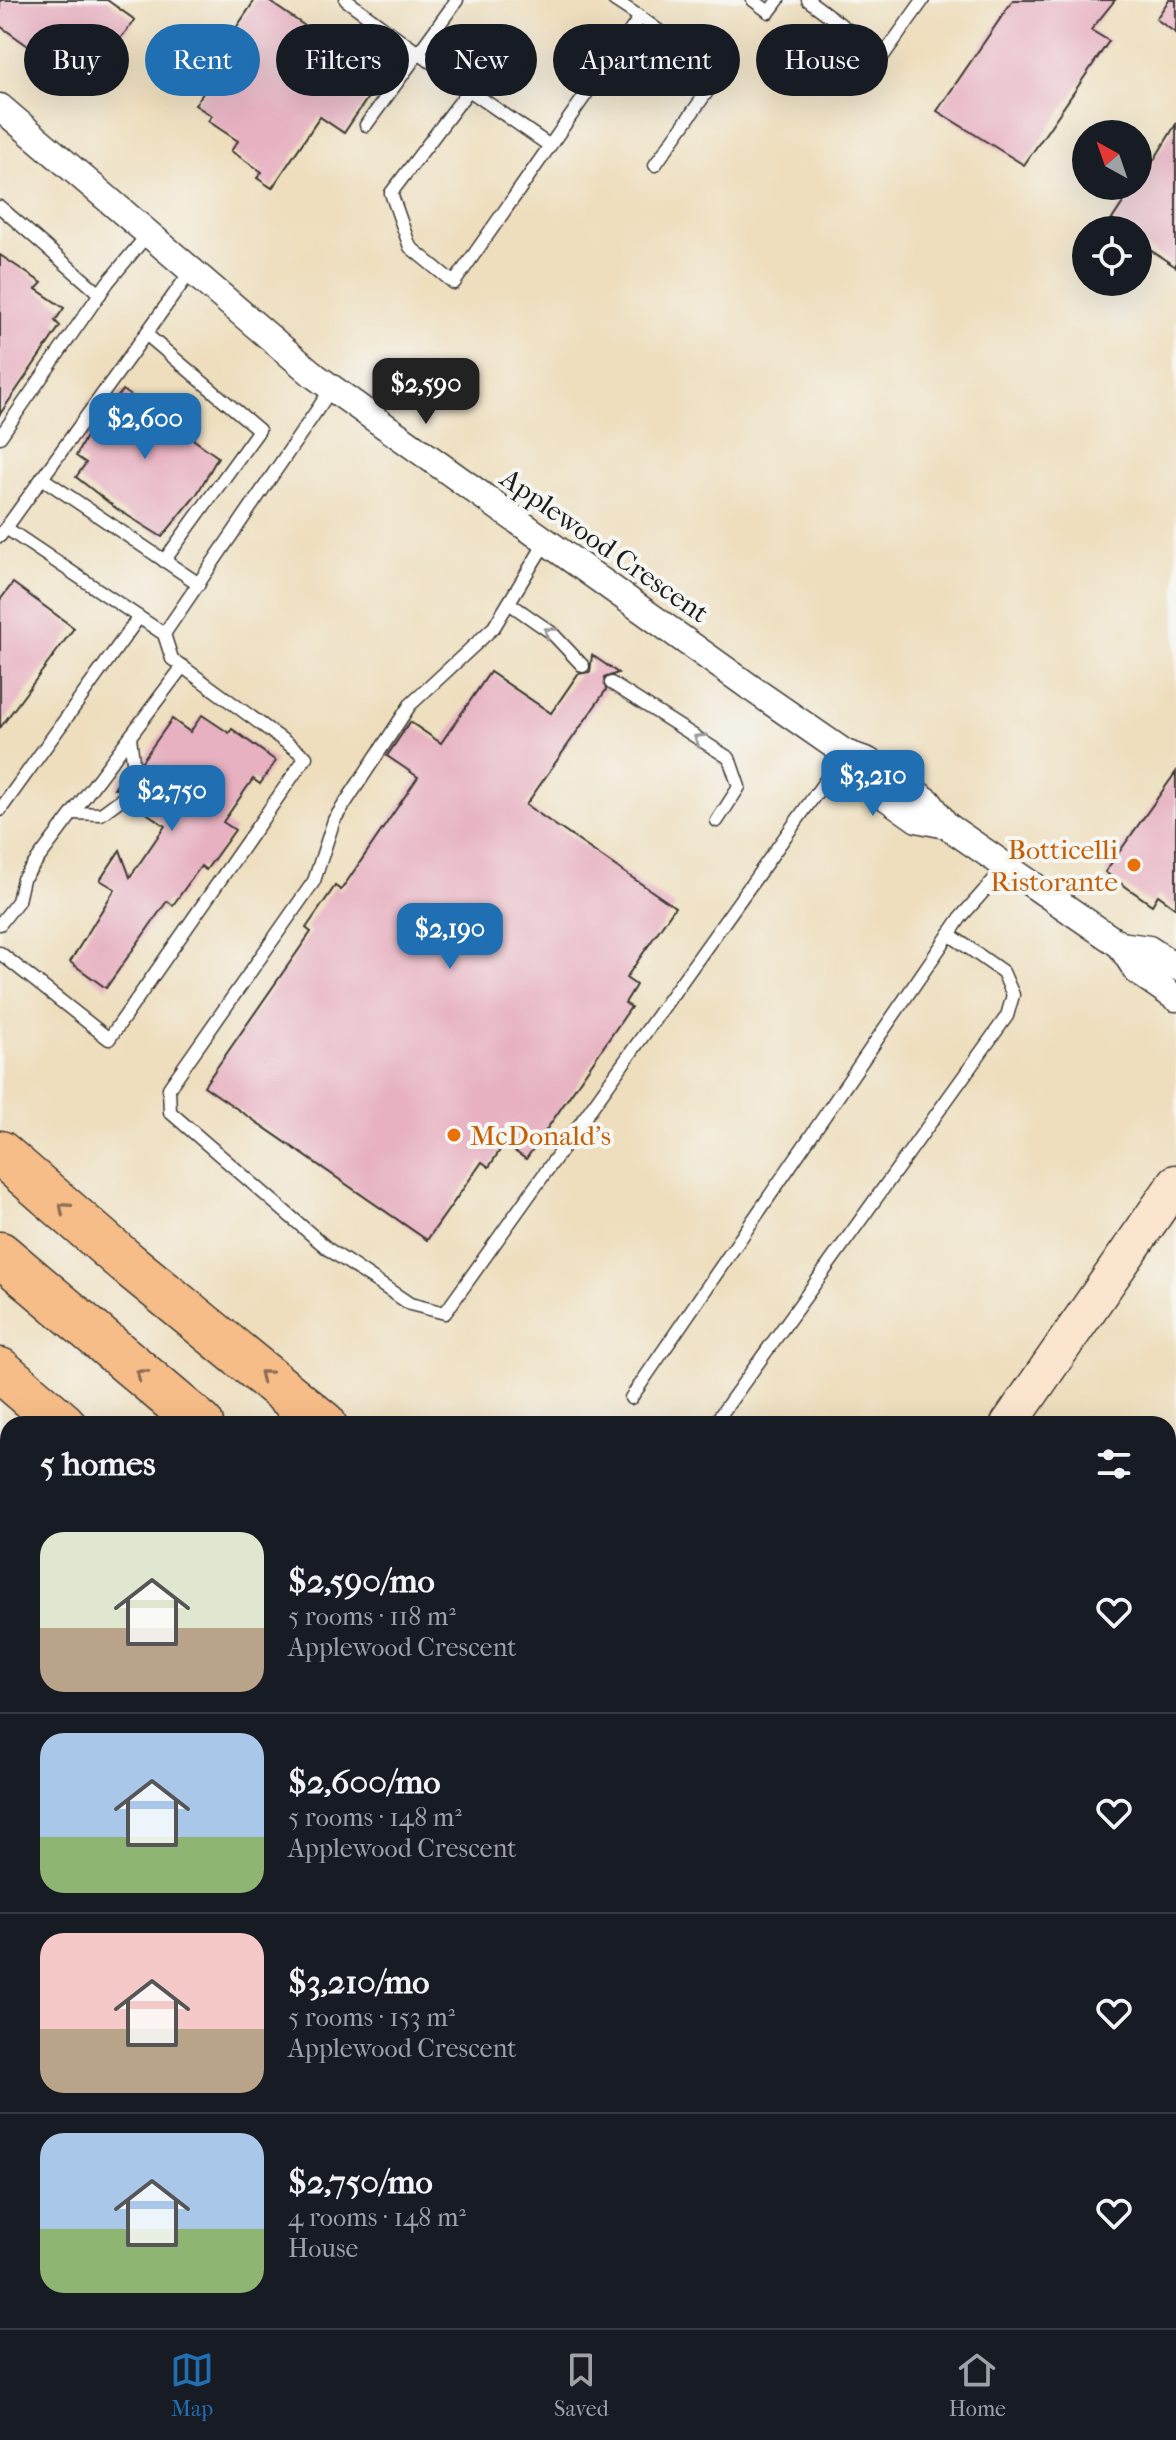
<!DOCTYPE html>
<meta charset="utf-8">
<style>
body{margin:0;font-family:"IM FELL French Canon",serif;background:#20242c;color:#f1f3f6;height:100vh;display:flex;flex-direction:column;font-size:30px;white-space:nowrap}
*{box-sizing:border-box;margin:0}
p{font-size:26px;color:#9ea1a6}
.icon{flex:none;width:44px;height:44px;fill:none;stroke:currentColor;stroke-width:2;stroke-linecap:round;stroke-linejoin:round}
.map{position:relative;flex:1;overflow:hidden}
.drawer{position:absolute;left:0px;top:1416px;width:1176px;height:912px;display:flex;flex-direction:column;background:#171b24;border-radius:24px 24px 0 0;box-shadow:0 8px 32px #0002}
.drawer>*{flex:none}
.banner{position:absolute;left:24px;top:24px;width:1128px;height:72px;display:flex;gap:16px}
.needle{width:52px;rotate:320deg}
.tools{position:absolute;left:1072px;top:120px;display:grid;gap:16px}
.tools a{display:grid;place-items:center;width:80px;height:80px;border-radius:50%;background:#171b24;box-shadow:0 8px 32px #0002;font-size:40px}
.price{position:absolute;translate:-50% -68px;padding:0 18px;border-radius:16px;background:#1f6fb2;color:#fff;font-size:26px;line-height:52px;filter:drop-shadow(0 2px 4px #0008)}
.price::after{content:'';position:absolute;left:50%;top:48px;width:24px;height:18px;margin-left:-12px;background:inherit;clip-path:polygon(0 0,100% 0,50% 100%)}
.price.on{background:#222;color:#fff}
ul{padding:0;list-style:none}
li{display:flex;align-items:center;gap:24px;height:200px;padding:0 40px}
li+li{border-top:2px solid #363941}
li span{display:grid;place-items:center;flex:none;width:224px;height:160px;border-radius:24px;color:#555}
li>.icon{margin-inline-start:auto}
span .icon{width:96px;height:96px;fill:#fffc;stroke-width:1}
li b{font-size:34px}
h2{display:flex;justify-content:space-between;align-items:center;height:96px;padding:0 40px;font-size:34px}
.pill{padding:0 28px;border-radius:36px;background:#171b24;box-shadow:0 8px 32px #0002;font-size:28px;line-height:72px}
.pill.on{background:#1f6fb2;color:#fff}
.menu{display:flex;justify-content:space-around;align-items:center;height:112px;border-top:2px solid #363941;background:#171b24;font-size:22px;color:#9ea1a6}
.menu a{display:grid;justify-items:center;gap:4px}
.menu .on{color:#1f6fb2}
.map>svg:first-child{display:block}
.water{fill:#6daadf;stroke:#44637e;stroke-width:2}
.building{fill:#e7b1c1}
.lines{fill:none;stroke-linecap:round;stroke-linejoin:round}
.lane-casing{stroke:#3c3934;stroke-width:15}
.street-casing{stroke:#3c3934;stroke-width:29}
.secondary-casing{stroke:#3c3934;stroke-width:39}
.highway-casing{stroke:#3c3934;stroke-width:47}
.lane{stroke:#fff;stroke-width:12}
.street{stroke:#fff;stroke-width:26}
.secondary{stroke:#fce5cf;stroke-width:36}
.highway{stroke:#f7bd88;stroke-width:44}
.oneway{stroke:#999}
.oneway2{stroke:#8a6c52}
.food-dot{fill:#e8710a;stroke:#f6f6f2;stroke-width:3}
.labels{text-anchor:middle;stroke-width:8;stroke-linejoin:round;paint-order:stroke}
.street-label{font-size:28px;fill:#1c1c1c;stroke:#f6f6f2}
.food-label{font-size:28px;fill:#c56008;stroke:#f6f6f2;text-anchor:end}
</style>
<div class="map">
<svg width="1176" height="2328" viewBox="0 0 1176 2328">
<rect width="100%" height="100%" fill="#f6f6f2"/>
<filter id="ink" filterUnits="userSpaceOnUse"><feTurbulence type="fractalNoise" baseFrequency=".0125" numOctaves="2"/><feDisplacementMap in="SourceGraphic" scale="16" xChannelSelector="R" yChannelSelector="G"/><feConvolveMatrix kernelMatrix="1 2 1 2 8 2 1 2 1" color-interpolation-filters="sRGB"/></filter>
<filter id="wash" filterUnits="userSpaceOnUse"><feTurbulence type="fractalNoise" baseFrequency=".006" numOctaves="4" result="noise"/><feDisplacementMap in="SourceGraphic" scale="32" xChannelSelector="R" yChannelSelector="G"/><feGaussianBlur stdDeviation="1.8" result="paint"/><feColorMatrix in="noise" values="0 0 0 0 0 0 0 0 0 0 0 0 0 0 0 0 0 1.4 0 .05"/><feComposite in="paint" operator="in"/></filter>
<g filter="url(#wash)">
<rect width="100%" height="100%" fill="#eedebd"/>
<!-- water -->
<polygon class="water" points="1168,1644 1176,1650 1176,1840 1168,1839"/>
<g id="blocks">
<!-- building -->
<g class="building">
<polygon points="0,0 107,0 135,20 83,85 0,26"/>
<polygon points="255,0 267,0 381,78 344,133 320,117 272,188 257,178 262,172 231,151 238,141 208,121 212,116 195,105 227,58 219,53"/>
<polygon points="1013,0 1115,0 1091,30 1109,41 1024,165 937,111"/>
<polygon points="1169,0 1176,0 1176,33 1156,19"/>
<polygon points="1176,124 1176,267 1138,242 1138,230 1119,230 1109,224 1134,186 1138,186"/>
<polygon points="0,255 42,283 36,289 64,308 55,321 60,326 0,414"/>
<polygon points="123,390 147,407 167,402 182,406 192,419 194,440 218,457 197,494 162,537 117,509 76,477 86,463 76,456 85,438"/>
<polygon points="13,583 74,628 0,728 0,600"/>
<polygon points="592,655 618,673 604,678 606,690 526,805 675,907 626,978 636,985 625,1003 631,1007 526,1159 504,1144 489,1167 482,1162 427,1240 204,1086 311,932 306,928 335,886 341,890 418,777 387,756 410,722 441,743 490,672 551,713 578,674 590,672"/>
<polygon points="202,715 229,733 232,729 276,761 260,784 253,779 223,822 235,830 206,870 201,866 173,905 167,901 106,988 70,962 115,889 100,880 120,850 130,877 165,826 131,802 133,795 128,789 114,789 125,773 131,785 141,784 142,761 172,719 190,732"/>
<polygon points="1176,772 1176,908 1158,895 1152,905 1105,872"/>
</g>
</g>
</g>
<g filter="url(#ink)">
<use href="#blocks" fill-opacity="0" stroke="#3c3934" stroke-width="2"/>
<g class="lines">
<defs>
<g id="lane">
<polyline points="346,0 469,90"/>
<polyline points="753,0 769,12 778,0"/>
<polyline points="808,0 883,56 923,0"/>
<polyline points="640,17 719,75 655,165"/>
<polyline points="366,125 457,0"/>
<polyline points="550,146 469,90 391,193 410,247 454,283 640,17 614,0"/>
<polyline points="0,207 100,294"/>
<polyline points="191,271 42,478 199,584"/>
<polyline points="147,335 259,430 164,561"/>
<polyline points="0,437 108,282 148,234"/>
<polyline points="6,528 42,478"/>
<polyline points="0,536 6,528 164,634 172,659 306,757 109,1039 0,953"/>
<polyline points="545,543 494,627 410,705 334,820 314,881 169,1088 170,1112 328,1249 410,1304 445,1313 845,753"/>
<polyline points="509,603 552,633 583,666"/>
<polyline points="164,634 332,388"/>
<polyline points="611,683 729,758 739,787 717,821"/>
<polyline points="130,737 135,777"/>
<polyline points="0,810 139,617"/>
<polyline points="73,813 101,814 124,797"/>
<polyline points="0,924 18,901 23,879 183,666"/>
<polyline points="631,1398 961,917 1006,866"/>
<polyline points="717,1420 1007,1016 1013,995 1003,972 949,934"/>
</g>
<g id="street">
<polyline points="0,107 315,376 754,690 845,753 868,761 928,801 946,825 1120,945 1137,971 1176,998"/>
<polyline points="845,753 856,776 917,819 946,825"/>
<polyline points="1120,945 1149,949 1176,967"/>
</g>
<g id="secondary">
<polyline points="1009,1424 1176,1183"/>
<polyline points="628,2328 631,2320"/>
</g>
<g id="highway">
<polyline points="0,1153 127,1263 324,1424"/>
<polyline points="0,1254 201,1424"/>
<polyline points="0,1370 63,1424"/>
<polyline points="0,1469 8,1476"/>
<polyline points="1168,2077 1176,2083"/>
<polyline points="1168,2123 1176,2129"/>
<polyline points="1168,2208 1176,2214"/>
<polyline points="1168,2262 1176,2268"/>
<polyline points="883,2320 890,2328"/>
<polyline points="982,2320 991,2328"/>
<polyline points="1087,2320 1096,2328"/>
<polyline points="1140,2320 1149,2328"/>
</g>
</defs>
<!-- lane casing -->
<use href="#lane" class="lane-casing"/>
<!-- street casing -->
<use href="#street" class="street-casing"/>
<!-- secondary casing -->
<use href="#secondary" class="secondary-casing"/>
<!-- highway casing -->
<use href="#highway" class="highway-casing"/>
<!-- lane -->
<use href="#lane" class="lane"/>
<!-- street -->
<use href="#street" class="street"/>
<!-- secondary -->
<use href="#secondary" class="secondary"/>
<!-- highway -->
<use href="#highway" class="highway"/>
</g>
<!-- one-way arrows -->
<defs><path id="oneway-chevron" d="M-2-3.5L2.5 0L-2 3.5" fill="none" stroke-width="1.6" stroke-linecap="round" stroke-linejoin="round" transform="scale(2)"/></defs>
<g class="oneway">
<use href="#oneway-chevron" transform="translate(549 632) rotate(-141)"/>
<use href="#oneway-chevron" transform="translate(699 739) rotate(-148)"/>
</g>
<g class="oneway2">
<use href="#oneway-chevron" transform="translate(64 1208) rotate(-139)"/>
<use href="#oneway-chevron" transform="translate(141 1374) rotate(-140)"/>
<use href="#oneway-chevron" transform="translate(264 1375) rotate(-141)"/>
</g>
</g>
<!-- markers -->
<g class="food-dot">
<circle cx="1134" cy="865" r="8"/>
<circle cx="454" cy="1135" r="8"/>
</g>
<g class="labels">
<!-- street labels -->
<g class="street-label">
<text transform="translate(605 545) rotate(35)" y="10">Applewood Crescent</text>
</g>
<!-- food labels -->
<g class="food-label">
<text x="1118" y="859">Botticelli<tspan x="1118" dy="32">Ristorante</tspan></text>
<text x="470" y="1145" text-anchor="start">McDonald's</text>
</g>
</g>
</svg>
<div class="tools">
<a><svg class="needle" viewBox="-14 -14 28 28"><path d="M0-13l5 13h-10z" fill="#e53935"/><path d="M0 13l5-13h-10z" fill="#9ea1a6"/></svg></a>
<a><svg class="icon" aria-label="locate" viewBox="0 0 24 24"><circle cx="12" cy="12" r="6"/><path d="M12 2v4M12 18v4M2 12h4M18 12h4"/></svg></a>
</div>
<b class="price on" style="left:426px;top:426px">$2,590</b>
<b class="price" style="left:145px;top:461px">$2,600</b>
<b class="price" style="left:873px;top:818px">$3,210</b>
<b class="price" style="left:172px;top:833px">$2,750</b>
<b class="price" style="left:450px;top:971px">$2,190</b>
<div class="banner">
<a class="pill">Buy</a>
<a class="pill on">Rent</a>
<a class="pill">Filters</a>
<a class="pill">New</a>
<a class="pill">Apartment</a>
<a class="pill">House</a>
</div>
<section class="drawer">
<h2>5 homes<svg class="icon" aria-label="filters" viewBox="0 0 24 24"><path d="M4 7h16M4 17h16"/><circle cx="9" cy="7" r="2"/><circle cx="15" cy="17" r="2"/></svg></h2>
<ul>
<li><span style="background:linear-gradient(#dfe7d0 60%,#b9a48a 0)"><svg class="icon" aria-label="home" viewBox="0 0 24 24"><path d="M3 11l9-7 9 7M6 9v11h12V9"/></svg></span><div><b>$2,590/mo</b><p>5 rooms · 118 m²</p><p>Applewood Crescent</p></div><svg class="icon" aria-label="heart" viewBox="0 0 24 24"><path d="M12 20l-8-8c-3-5 5-10 8-4 3-6 11-1 8 4z"/></svg></li>
<li><span style="background:linear-gradient(#a9c7e8 65%,#8fb573 0)"><svg class="icon" aria-label="home" viewBox="0 0 24 24"><path d="M3 11l9-7 9 7M6 9v11h12V9"/></svg></span><div><b>$2,600/mo</b><p>5 rooms · 148 m²</p><p>Applewood Crescent</p></div><svg class="icon" aria-label="heart" viewBox="0 0 24 24"><path d="M12 20l-8-8c-3-5 5-10 8-4 3-6 11-1 8 4z"/></svg></li>
<li><span style="background:linear-gradient(#f6c9c9 60%,#b9a48a 0)"><svg class="icon" aria-label="home" viewBox="0 0 24 24"><path d="M3 11l9-7 9 7M6 9v11h12V9"/></svg></span><div><b>$3,210/mo</b><p>5 rooms · 153 m²</p><p>Applewood Crescent</p></div><svg class="icon" aria-label="heart" viewBox="0 0 24 24"><path d="M12 20l-8-8c-3-5 5-10 8-4 3-6 11-1 8 4z"/></svg></li>
<li><span style="background:linear-gradient(#a9c7e8 60%,#8fb573 0)"><svg class="icon" aria-label="home" viewBox="0 0 24 24"><path d="M3 11l9-7 9 7M6 9v11h12V9"/></svg></span><div><b>$2,750/mo</b><p>4 rooms · 148 m²</p><p>House</p></div><svg class="icon" aria-label="heart" viewBox="0 0 24 24"><path d="M12 20l-8-8c-3-5 5-10 8-4 3-6 11-1 8 4z"/></svg></li>
</ul>
</section>
</div>
<nav class="menu">
<a class="on"><svg class="icon" aria-label="map" viewBox="0 0 24 24"><path d="M3 6l6-2 6 2 6-2v14l-6 2-6-2-6 2zM9 4v14M15 6v14"/></svg>Map</a>
<a><svg class="icon" aria-label="saved" viewBox="0 0 24 24"><path d="M7 4h10v16l-5-4-5 4z"/></svg>Saved</a>
<a><svg class="icon" aria-label="home" viewBox="0 0 24 24"><path d="M3 11l9-7 9 7M6 9v11h12V9"/></svg>Home</a>
</nav>
